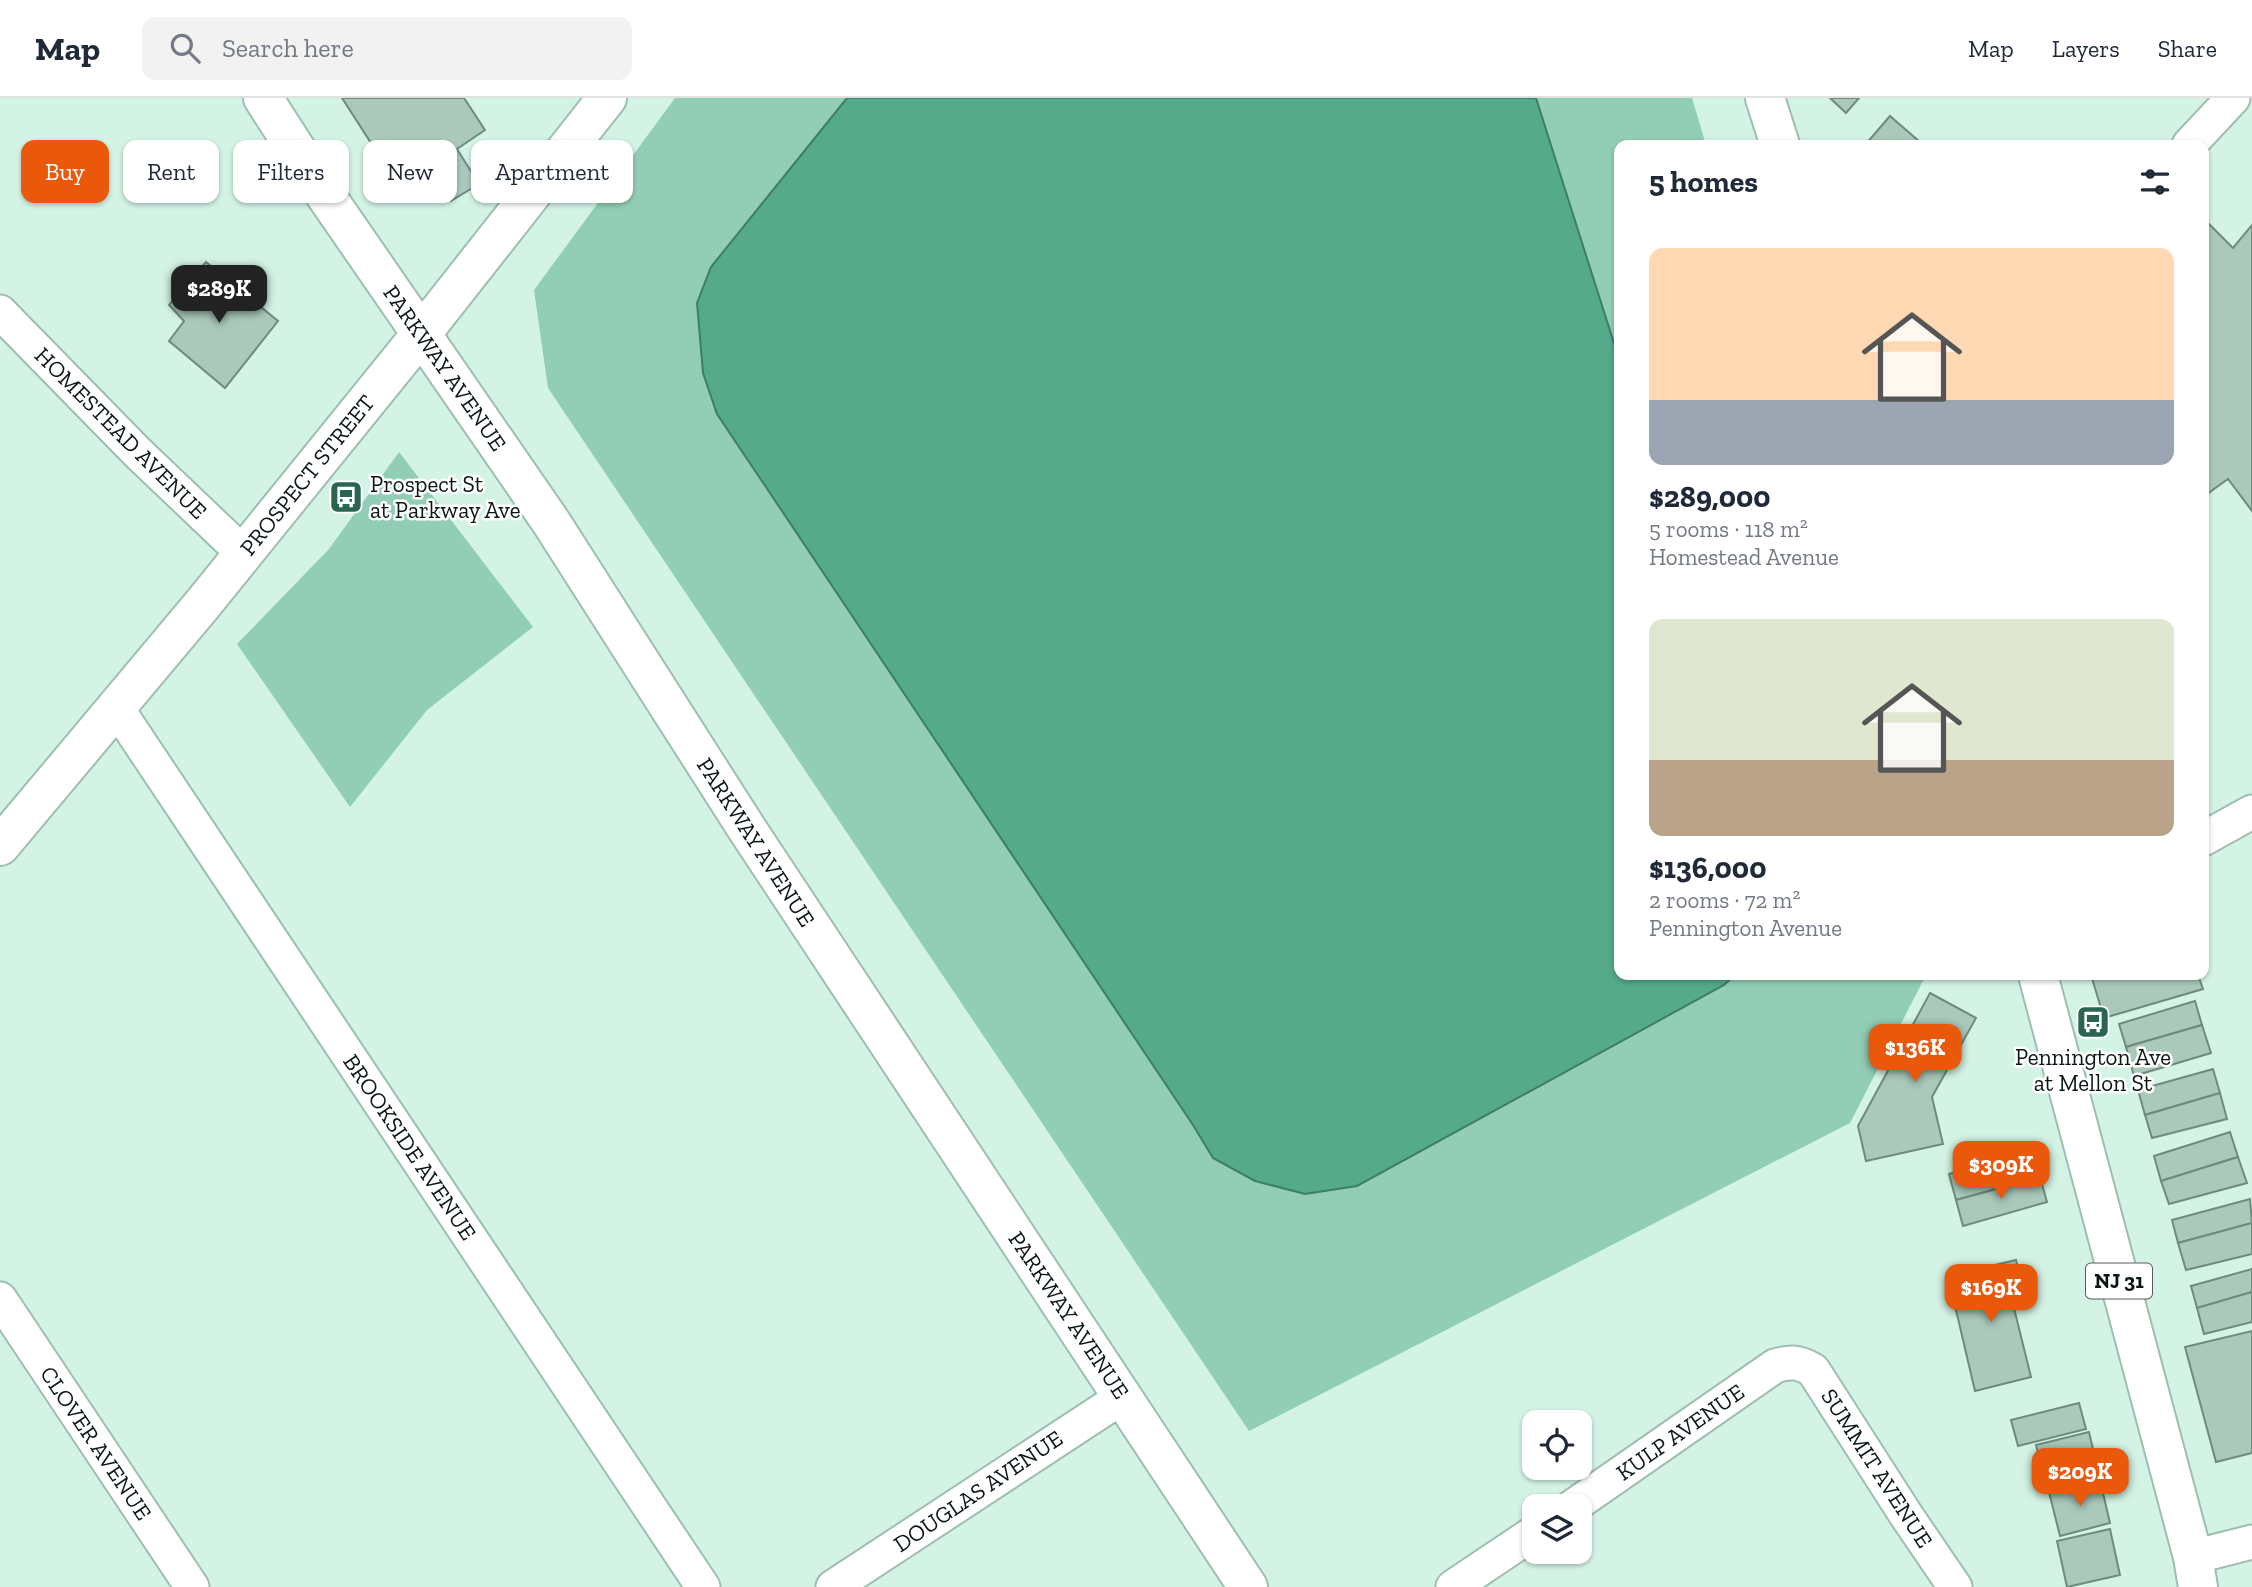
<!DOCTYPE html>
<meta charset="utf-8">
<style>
body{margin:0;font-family:"Zilla Slab",serif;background:#f2f2f3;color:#1f2937;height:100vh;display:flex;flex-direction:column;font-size:26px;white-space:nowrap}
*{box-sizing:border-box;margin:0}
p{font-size:23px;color:#747a83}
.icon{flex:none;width:38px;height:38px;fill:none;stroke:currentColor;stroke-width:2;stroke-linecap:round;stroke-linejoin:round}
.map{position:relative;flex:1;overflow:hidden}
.drawer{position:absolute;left:1614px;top:42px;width:595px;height:840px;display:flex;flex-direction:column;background:#fff;border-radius:14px;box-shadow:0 2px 5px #0004}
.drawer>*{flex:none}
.banner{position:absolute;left:21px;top:42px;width:665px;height:63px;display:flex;gap:14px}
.controls{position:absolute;left:1522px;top:1312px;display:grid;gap:14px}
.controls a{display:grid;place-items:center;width:70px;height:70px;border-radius:14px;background:#fff;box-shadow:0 2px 5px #0004;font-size:35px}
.price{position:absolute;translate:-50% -60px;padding:0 16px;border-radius:14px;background:#ea580c;color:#fff;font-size:23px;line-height:46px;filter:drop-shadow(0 2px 4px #0008)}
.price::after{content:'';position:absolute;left:50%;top:42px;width:21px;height:16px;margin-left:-10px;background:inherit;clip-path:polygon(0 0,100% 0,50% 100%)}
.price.active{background:#222;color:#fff}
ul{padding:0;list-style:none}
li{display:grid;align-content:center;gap:14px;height:371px;padding:0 35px}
li span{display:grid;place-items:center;height:217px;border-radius:14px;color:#555}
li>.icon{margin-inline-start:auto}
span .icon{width:126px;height:126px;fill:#fffc;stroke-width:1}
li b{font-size:30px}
h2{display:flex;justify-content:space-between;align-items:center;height:84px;padding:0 35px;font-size:30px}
.tag{padding:0 24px;border-radius:14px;background:#fff;box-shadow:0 2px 5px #0004;font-size:24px;line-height:63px}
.tag.active{background:#ea580c;color:#fff}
header{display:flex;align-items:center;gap:42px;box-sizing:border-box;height:98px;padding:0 35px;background:#fff;border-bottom:2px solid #e0e1e3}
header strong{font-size:33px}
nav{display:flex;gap:38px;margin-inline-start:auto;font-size:24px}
.search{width:490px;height:63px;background:#f2f2f3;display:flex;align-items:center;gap:18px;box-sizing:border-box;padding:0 24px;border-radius:14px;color:#747a83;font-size:26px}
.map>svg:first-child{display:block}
.green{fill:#92ceb5}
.water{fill:#54aa8a;stroke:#3e7e66;stroke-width:2}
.building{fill:#aac9bb;stroke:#6e8b7e;stroke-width:2}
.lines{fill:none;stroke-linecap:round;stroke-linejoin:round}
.minor-casing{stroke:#9fbeb1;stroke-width:37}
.tertiary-casing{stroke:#9fbeb1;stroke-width:42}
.primary-casing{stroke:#9fbeb1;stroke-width:42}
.minor{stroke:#fff;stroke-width:33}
.tertiary{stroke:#fff;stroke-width:38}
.primary{stroke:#fff;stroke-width:38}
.labels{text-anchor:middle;stroke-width:5;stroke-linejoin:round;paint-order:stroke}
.shield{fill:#fff;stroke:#545d59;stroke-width:2}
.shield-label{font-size:21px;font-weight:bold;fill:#0b1712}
.street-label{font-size:23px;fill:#0b1712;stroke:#fff}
.poi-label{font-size:23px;fill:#0b1712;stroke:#fff;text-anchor:start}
</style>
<header>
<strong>Map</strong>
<div class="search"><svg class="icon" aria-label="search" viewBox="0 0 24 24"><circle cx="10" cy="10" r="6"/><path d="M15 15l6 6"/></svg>Search here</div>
<nav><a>Map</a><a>Layers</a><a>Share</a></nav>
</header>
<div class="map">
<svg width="2252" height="1489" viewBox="0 0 2252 1489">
<rect width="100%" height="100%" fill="#d3f3e5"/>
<!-- green -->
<g class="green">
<polygon points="675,0 847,0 711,169 703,275 717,316 1193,1027 1213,1060 1724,887 1735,877 1926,877 1850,1025 1249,1333 548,290 534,192"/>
<polygon points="1536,0 1692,0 1706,47 1619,47 1619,261"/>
<polygon points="399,354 533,529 427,612 350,709 237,546 329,451"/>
</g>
<!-- water -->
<polygon class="water" points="847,0 1536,0 1619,261 1619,877 1735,877 1724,887 1357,1088 1305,1096 1255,1083 1213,1060 1193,1027 717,316 703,275 697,205 711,169"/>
<!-- building -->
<g class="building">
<polygon points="342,0 464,0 485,32 457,51 479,86 451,103 430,70 400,90"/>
<polygon points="1830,0 1859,0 1846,15"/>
<polygon points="1890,18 1921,45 1918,47 1865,47"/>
<polygon points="2203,120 2233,150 2252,127 2252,413 2228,381 2203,399"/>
<polygon points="206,164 278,223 225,290 169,243 184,223 169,207"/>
<polygon points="2091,877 2198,877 2203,891 2104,920"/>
<polygon points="1930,895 1976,920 1932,999 1943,1046 1866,1063 1858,1028"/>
<polygon points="2195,903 2202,927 2126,949 2119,926"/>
<polygon points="2202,927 2211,955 2134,978 2126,949"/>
<polygon points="2213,971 2220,995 2145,1017 2138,992"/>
<polygon points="2220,995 2227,1021 2152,1040 2145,1017"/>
<polygon points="2230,1034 2238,1059 2161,1083 2154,1058"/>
<polygon points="2033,1052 2040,1079 1956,1102 1949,1076"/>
<polygon points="2238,1059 2247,1085 2169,1106 2161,1083"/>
<polygon points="2040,1079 2047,1104 1963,1128 1956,1102"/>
<polygon points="2250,1101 2252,1125 2178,1145 2172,1122"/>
<polygon points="2252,1125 2252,1156 2186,1172 2178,1145"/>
<polygon points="2016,1162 2026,1203 2013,1206 2031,1279 1975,1293 1948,1178"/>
<polygon points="2252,1171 2252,1194 2197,1210 2191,1188"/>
<polygon points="2252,1194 2252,1224 2204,1236 2197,1210"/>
<polygon points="2252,1233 2252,1355 2216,1364 2185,1249"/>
<polygon points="2079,1305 2086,1331 2018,1348 2011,1322"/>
<polygon points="2089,1334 2099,1377 2047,1390 2036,1347"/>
<polygon points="2100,1382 2110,1425 2060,1438 2049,1394"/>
<polygon points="2110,1431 2120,1477 2067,1489 2057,1443"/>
</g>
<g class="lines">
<defs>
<g id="minor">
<polyline points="2189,47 2233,0"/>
<polyline points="0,214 138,355 243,455"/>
<polyline points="116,609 703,1489"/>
<polyline points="2203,741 2252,714"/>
<polyline points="0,1201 192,1489"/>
<path d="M1572 1409 1775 1268C1791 1263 1799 1264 1813 1272L1906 1417 1955 1489"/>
<polyline points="2193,1459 2252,1444"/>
<polyline points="833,1489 1124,1298"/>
<polyline points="1453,1489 1535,1434"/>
</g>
<g id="tertiary">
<polyline points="263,0 326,98 551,424 747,731 1248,1489"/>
<polyline points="0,748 202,507 422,235 607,0"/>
</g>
<g id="primary">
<polyline points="1765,0 1780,47"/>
<polyline points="2038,877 2193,1459 2198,1489"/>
</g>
</defs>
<!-- minor casing -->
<use href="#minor" class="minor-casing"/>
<!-- tertiary casing -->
<use href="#tertiary" class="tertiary-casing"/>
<!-- primary casing -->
<use href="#primary" class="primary-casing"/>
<!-- minor -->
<use href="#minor" class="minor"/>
<!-- tertiary -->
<use href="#tertiary" class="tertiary"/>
<!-- primary -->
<use href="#primary" class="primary"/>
</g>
<!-- icons -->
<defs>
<symbol id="bus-square" viewBox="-11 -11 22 22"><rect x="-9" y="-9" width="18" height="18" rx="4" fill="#296550" stroke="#fff"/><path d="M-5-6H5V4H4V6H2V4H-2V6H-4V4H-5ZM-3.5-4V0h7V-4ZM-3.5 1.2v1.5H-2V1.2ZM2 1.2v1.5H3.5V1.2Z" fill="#fff"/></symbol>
</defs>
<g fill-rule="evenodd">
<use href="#bus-square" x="327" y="380" width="38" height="38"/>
<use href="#bus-square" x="2074" y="905" width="38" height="38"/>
</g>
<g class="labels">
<!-- shield labels -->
<rect class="shield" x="2086" y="1165.5" width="66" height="35" rx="5"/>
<g class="shield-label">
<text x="2119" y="1190">NJ 31</text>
</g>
<!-- street labels -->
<g class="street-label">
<text transform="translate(445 270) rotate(55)" y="8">PARKWAY AVENUE</text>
<text transform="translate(121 335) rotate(45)" y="8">HOMESTEAD AVENUE</text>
<text transform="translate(307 377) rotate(-51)" y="8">PROSPECT STREET</text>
<text transform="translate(756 744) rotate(57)" y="8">PARKWAY AVENUE</text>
<text transform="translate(410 1049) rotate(56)" y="8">BROOKSIDE AVENUE</text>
<text transform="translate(1069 1217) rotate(56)" y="8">PARKWAY AVENUE</text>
<text transform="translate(1680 1334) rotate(-35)" y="8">KULP AVENUE</text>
<text transform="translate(96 1345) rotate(56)" y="8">CLOVER AVENUE</text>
<text transform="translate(1877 1370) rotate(57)" y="8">SUMMIT AVENUE</text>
<text transform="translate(978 1393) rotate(-34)" y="8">DOUGLAS AVENUE</text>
</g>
<!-- poi labels -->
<g class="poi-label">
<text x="370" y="394">Prospect St<tspan x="370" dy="26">at Parkway Ave</tspan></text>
<text x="2093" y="967" text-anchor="middle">Pennington Ave<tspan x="2093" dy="26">at Mellon St</tspan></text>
</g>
</g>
</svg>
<div class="controls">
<a><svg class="icon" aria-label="locate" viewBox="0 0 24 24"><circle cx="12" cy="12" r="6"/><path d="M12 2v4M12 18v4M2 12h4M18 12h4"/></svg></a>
<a><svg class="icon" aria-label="layers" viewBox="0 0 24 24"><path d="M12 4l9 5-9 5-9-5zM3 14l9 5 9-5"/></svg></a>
</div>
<b class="price active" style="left:219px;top:227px">$289K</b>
<b class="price" style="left:1915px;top:986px">$136K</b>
<b class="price" style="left:2001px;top:1103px">$309K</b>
<b class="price" style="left:1991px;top:1226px">$169K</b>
<b class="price" style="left:2080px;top:1410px">$209K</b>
<div class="banner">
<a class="tag active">Buy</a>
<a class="tag">Rent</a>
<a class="tag">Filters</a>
<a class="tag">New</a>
<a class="tag">Apartment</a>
</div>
<section class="drawer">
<h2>5 homes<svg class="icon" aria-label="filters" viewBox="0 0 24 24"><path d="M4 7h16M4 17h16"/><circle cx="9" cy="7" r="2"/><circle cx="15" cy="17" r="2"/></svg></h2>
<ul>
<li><span style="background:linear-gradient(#ffd9b3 70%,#9aa5b1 0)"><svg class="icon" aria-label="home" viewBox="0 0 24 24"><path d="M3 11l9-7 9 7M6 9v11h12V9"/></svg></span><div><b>$289,000</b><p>5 rooms · 118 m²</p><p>Homestead Avenue</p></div></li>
<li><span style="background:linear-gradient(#dfe7d0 65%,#b9a48a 0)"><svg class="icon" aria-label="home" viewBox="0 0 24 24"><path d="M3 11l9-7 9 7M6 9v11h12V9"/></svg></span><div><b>$136,000</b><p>2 rooms · 72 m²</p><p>Pennington Avenue</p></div></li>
</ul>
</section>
</div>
